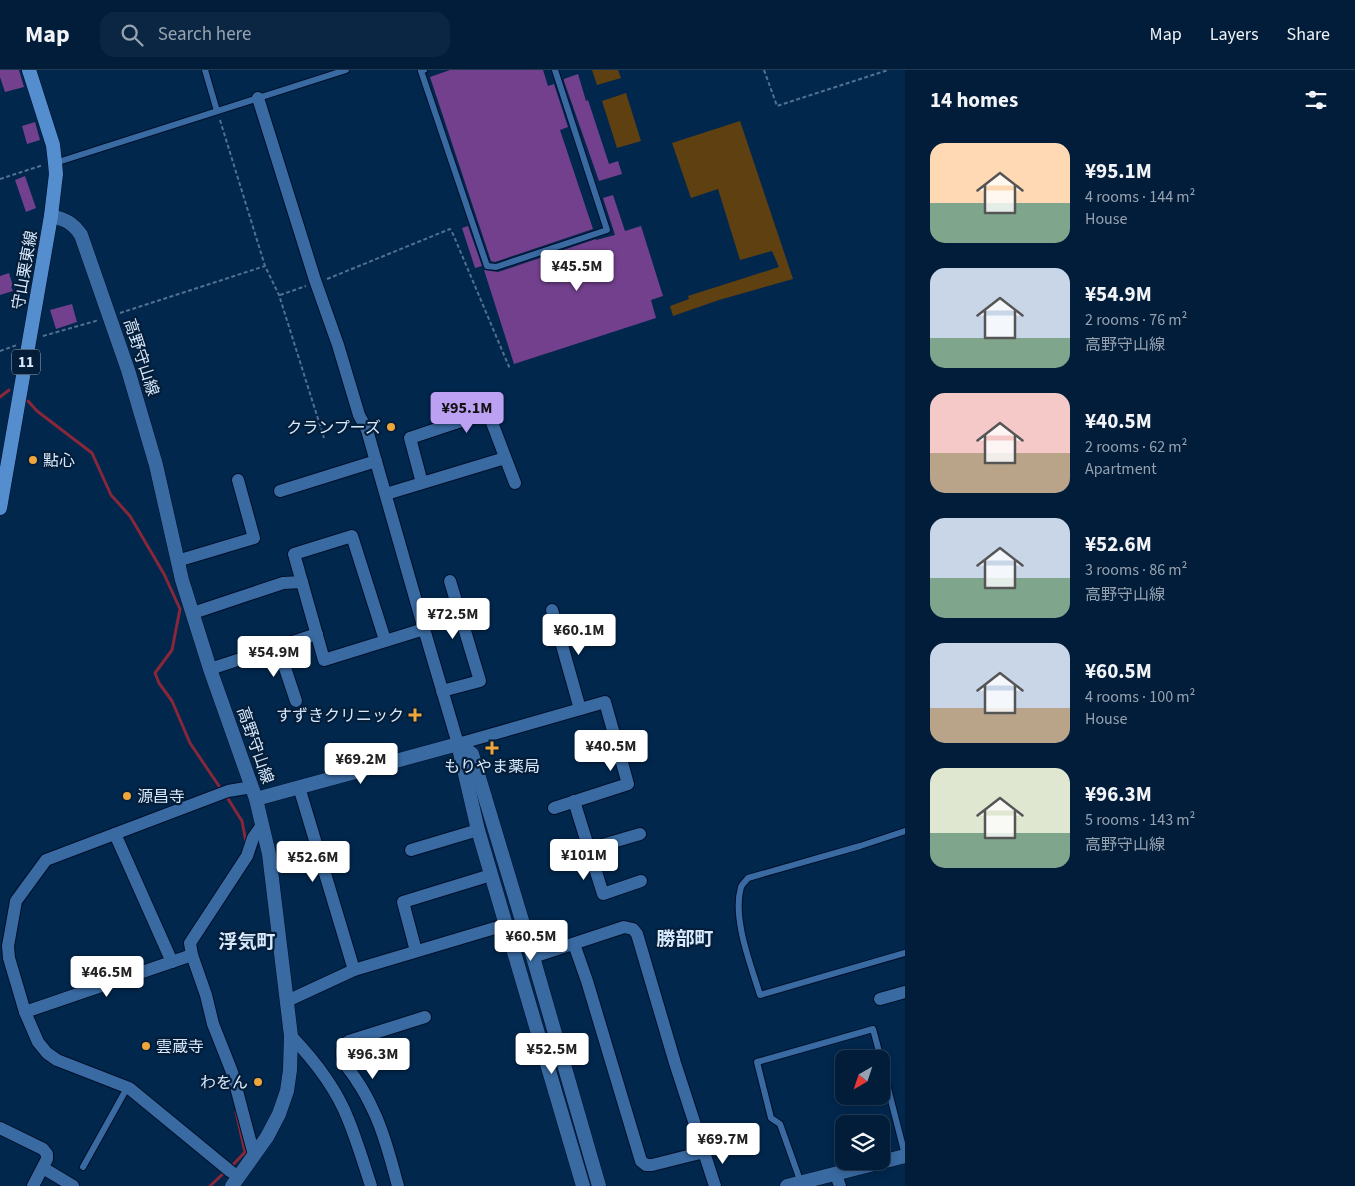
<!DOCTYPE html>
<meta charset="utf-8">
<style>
body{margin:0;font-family:"Source Sans 3","Noto Sans JP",sans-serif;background:#0b2642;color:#f1f3f6;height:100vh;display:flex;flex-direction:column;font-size:19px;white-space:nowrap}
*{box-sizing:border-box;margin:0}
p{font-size:16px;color:#96a2af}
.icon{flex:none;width:28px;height:28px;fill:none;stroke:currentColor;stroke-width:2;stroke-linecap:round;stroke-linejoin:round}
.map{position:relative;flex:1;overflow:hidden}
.side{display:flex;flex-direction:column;background:#011d3a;width:450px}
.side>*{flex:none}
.needle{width:32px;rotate:219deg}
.buttons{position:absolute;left:835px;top:980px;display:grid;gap:10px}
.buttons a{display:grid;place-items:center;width:55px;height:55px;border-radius:10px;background:#011d3a;box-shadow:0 2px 8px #0003,0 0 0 1px #233b54;font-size:25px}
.price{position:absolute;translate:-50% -42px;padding:0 11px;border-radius:5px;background:#fff;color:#222;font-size:16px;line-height:32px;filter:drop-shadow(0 1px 2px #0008)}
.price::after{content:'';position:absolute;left:50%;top:30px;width:15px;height:11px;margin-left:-8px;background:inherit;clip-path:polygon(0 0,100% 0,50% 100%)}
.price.active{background:#bca0f2;color:#111}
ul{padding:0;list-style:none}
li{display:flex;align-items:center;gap:15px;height:125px;padding:0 25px}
li span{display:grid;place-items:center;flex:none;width:140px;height:100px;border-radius:15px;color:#555}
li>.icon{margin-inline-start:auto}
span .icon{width:60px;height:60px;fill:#fffc;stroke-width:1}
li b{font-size:21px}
h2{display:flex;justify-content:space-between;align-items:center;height:60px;padding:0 25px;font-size:21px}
header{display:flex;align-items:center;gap:30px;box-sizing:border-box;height:70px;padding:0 25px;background:#011d3a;border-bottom:1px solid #233b54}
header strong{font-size:24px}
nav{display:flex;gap:28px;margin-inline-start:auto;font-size:18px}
.search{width:350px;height:45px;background:#0b2642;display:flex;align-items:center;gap:12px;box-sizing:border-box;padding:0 18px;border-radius:15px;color:#96a2af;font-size:19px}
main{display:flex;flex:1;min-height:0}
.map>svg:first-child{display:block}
.green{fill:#5f4011}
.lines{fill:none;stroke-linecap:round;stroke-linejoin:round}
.stream{stroke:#88273a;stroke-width:3}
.building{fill:#73408e}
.service-casing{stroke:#000f29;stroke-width:8}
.minor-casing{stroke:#000f29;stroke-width:14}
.tertiary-casing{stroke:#000f29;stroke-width:15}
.secondary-casing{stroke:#000f29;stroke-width:15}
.primary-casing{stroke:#000f29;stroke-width:15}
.path{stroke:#52708f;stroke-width:2;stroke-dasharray:4 2.5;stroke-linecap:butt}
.service{stroke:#396aa1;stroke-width:6}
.minor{stroke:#396aa1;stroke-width:12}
.tertiary{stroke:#396aa1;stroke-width:14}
.secondary{stroke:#396aa1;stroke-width:14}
.primary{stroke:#558ecf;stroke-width:14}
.poi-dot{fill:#efa73d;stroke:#041e39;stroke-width:2}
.labels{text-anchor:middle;stroke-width:4.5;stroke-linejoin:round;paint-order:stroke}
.shield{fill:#041e39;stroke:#98abc1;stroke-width:1}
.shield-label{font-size:15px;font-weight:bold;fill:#d8e8fb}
.street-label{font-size:16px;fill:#d8e8fb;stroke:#041e39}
.poi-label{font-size:16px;fill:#d8e8fb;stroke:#041e39;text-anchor:end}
.quarter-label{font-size:19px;font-weight:bold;fill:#d8e8fb;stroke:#041e39}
</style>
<header>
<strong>Map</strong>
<div class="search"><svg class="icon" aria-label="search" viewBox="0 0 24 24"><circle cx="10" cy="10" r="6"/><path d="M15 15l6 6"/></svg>Search here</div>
<nav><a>Map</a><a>Layers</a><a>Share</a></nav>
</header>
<main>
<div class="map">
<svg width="905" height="1116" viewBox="0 0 905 1116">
<rect width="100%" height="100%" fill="#01274d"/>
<!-- green -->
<g class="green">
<polygon points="592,0 618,0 621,8 597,15"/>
<polygon points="626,23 641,71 617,78 602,31"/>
<polygon points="740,51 793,209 719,230 673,246 670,236 689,229 688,226 779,197 772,181 740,190 718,119 691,128 672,73"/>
</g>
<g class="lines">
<!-- stream -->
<g class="stream">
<polyline points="0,327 9,320"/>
<polyline points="28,331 37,341 92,383 111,425 130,446 164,504 180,539 172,580 155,603 159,613 172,631 190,673 221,719"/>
<polyline points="225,724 242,751 246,772"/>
<polyline points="231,1097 245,1082 236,1042"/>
<polyline points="210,1116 226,1101"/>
</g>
</g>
<!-- building -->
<g class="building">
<polygon points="0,0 19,0 24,17 5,22 0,7"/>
<polygon points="450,0 543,0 548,16 554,14 568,57 560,60 593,159 495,192 491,191 430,7"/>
<polygon points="578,4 586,31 588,30 609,94 618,91 622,104 599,111 564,11 564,9"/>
<polygon points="35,52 40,70 27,74 22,56"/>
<polygon points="25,106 36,138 26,142 15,110"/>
<polygon points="613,125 625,161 641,156 663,226 651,230 656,248 514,294 484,200 498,202 596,169 596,170 615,165 603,128"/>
<polygon points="468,156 482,196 475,198 462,158"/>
<polygon points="9,203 13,216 11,217 13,221 0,225 0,206"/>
<polygon points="72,234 77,252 56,259 50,240"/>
</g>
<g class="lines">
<defs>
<g id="service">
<polyline points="205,0 217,41"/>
<polyline points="424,0 421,1 487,196 496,197 607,160 555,0"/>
<polyline points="55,93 346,0"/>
<path d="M905 761 860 776 748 808C746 811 742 814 741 817 732 849 751 895 760 925L905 883"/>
<polyline points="881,991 905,1085"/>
<polyline points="83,1097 127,1018"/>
<polyline points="801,1113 780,1054 771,1048 757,992 873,959 881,989"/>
</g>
<g id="minor">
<polyline points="258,28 315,210 338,275 359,345 367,360 424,559"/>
<polyline points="422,413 410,368 488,342 515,413"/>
<polyline points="280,421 376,391"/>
<polyline points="386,424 505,388"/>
<polyline points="177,491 254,468 238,410"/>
<polyline points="552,540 580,639"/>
<polyline points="193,543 283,513 302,512"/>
<polyline points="385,570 352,466 294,484 324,590 424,559 458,674 605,632 628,714 554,738"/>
<polyline points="278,577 296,631"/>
<polyline points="210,599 317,564"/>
<polyline points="442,621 480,611 450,511"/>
<polyline points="299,717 354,900"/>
<polyline points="574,731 603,824 641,811"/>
<polyline points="115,764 172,892"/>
<polyline points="589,779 640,764"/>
<polyline points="411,780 478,760"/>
<polyline points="574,874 587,911 641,1091 646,1095 652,1095 704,1082"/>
<polyline points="416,881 403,832 491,805"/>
<polyline points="533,887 624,857 633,859 637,864 675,993 715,1116"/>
<polyline points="880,929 905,922"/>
<polyline points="287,931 354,900 505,855"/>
<polyline points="25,942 192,885"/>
<path d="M291 966C314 990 336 1018 348 1049 357 1071 364 1094 371 1116"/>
<polyline points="0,1058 43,1079 47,1084 47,1089 33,1116"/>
<polyline points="254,1085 232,1002 213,954 206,925 192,885 190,873 247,786 253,768 262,755"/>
<polyline points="43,1098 73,1116"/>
<polyline points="836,1105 840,1116"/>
<polyline points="239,1107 230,1101 129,1018 57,990 47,983 38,972 25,942 9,888 8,876 16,831 46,790 228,721 252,717"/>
<path d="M398 1116C391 1091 385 1065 374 1042 369 1031 364 1021 357 1011 353 1004 345 996 343 988 340 981 343 975 349 971L425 947"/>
</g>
<g id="tertiary">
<polyline points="458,674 472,684 533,887 599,1116"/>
<polyline points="458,674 478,760 583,1116"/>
<polyline points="256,729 458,674"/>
<polyline points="787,1116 905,1086"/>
</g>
<path id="secondary" d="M51 146C65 149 73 153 81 165L128 300 156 395 182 510 210 599 256 729 269 784 291 966 290 1000 287 1021 279 1044 267 1067 232 1116"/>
<polyline id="primary" points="0,438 51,146 56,104 55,93 53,75 29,0"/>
</defs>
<!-- service casing -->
<use href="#service" class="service-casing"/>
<!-- minor casing -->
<use href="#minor" class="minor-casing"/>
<!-- tertiary casing -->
<use href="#tertiary" class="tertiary-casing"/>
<!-- secondary casing -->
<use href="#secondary" class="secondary-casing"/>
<!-- primary casing -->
<use href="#primary" class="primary-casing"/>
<!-- path -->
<g class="path">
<polyline points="764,0 777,36 888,0"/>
<polyline points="220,50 265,196 279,225 324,368"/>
<polyline points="0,109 43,95"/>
<polyline points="327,209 450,159 453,164 510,299"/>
<polyline points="280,225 306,216"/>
<polyline points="120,243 265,196"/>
<polyline points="43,266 99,250"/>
<polyline points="0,281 17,275"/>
</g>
<!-- service -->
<use href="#service" class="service"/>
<!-- minor -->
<use href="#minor" class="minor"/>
<!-- tertiary -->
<use href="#tertiary" class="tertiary"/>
<!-- secondary -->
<use href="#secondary" class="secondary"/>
<!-- primary -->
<use href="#primary" class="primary"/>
</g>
<!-- markers -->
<g class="poi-dot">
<circle cx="391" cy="357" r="5"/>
<circle cx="33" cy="390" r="5"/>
<path d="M412.5 637.5h5v5h5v5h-5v5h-5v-5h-5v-5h5z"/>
<path d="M489.5 670.5h5v5h5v5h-5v5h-5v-5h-5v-5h5z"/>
<circle cx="127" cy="726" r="5"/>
<circle cx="146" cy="976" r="5"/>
<circle cx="258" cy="1012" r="5"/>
</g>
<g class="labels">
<!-- shield labels -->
<rect class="shield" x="12" y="279.5" width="28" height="25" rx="4"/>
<g class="shield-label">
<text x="26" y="297">11</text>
</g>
<!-- street labels -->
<g class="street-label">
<text transform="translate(24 200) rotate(-80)" y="6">守山栗東線</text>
<text transform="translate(142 287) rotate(72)" y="6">高野守山線</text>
<text transform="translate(256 675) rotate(71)" y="6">高野守山線</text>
</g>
<!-- poi labels -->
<g class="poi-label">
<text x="381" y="363">クランプーズ</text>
<text x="43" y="396" text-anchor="start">點心</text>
<text x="404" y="651">すずきクリニック</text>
<text x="492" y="702" text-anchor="middle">もりやま薬局</text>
<text x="137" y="732" text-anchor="start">源昌寺</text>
<text x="156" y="982" text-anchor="start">雲蔵寺</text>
<text x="248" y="1018">わをん</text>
</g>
<!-- quarter labels -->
<g class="quarter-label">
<text x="685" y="875">勝部町</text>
<text x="247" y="878">浮気町</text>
</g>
</g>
</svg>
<div class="buttons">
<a><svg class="needle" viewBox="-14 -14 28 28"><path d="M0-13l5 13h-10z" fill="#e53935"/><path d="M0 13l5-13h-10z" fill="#96a2af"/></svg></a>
<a><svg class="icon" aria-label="layers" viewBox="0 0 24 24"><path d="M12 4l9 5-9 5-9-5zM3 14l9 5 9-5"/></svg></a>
</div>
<b class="price" style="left:577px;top:222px">¥45.5M</b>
<b class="price active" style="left:467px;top:364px">¥95.1M</b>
<b class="price" style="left:453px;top:570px">¥72.5M</b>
<b class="price" style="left:579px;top:586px">¥60.1M</b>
<b class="price" style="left:274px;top:608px">¥54.9M</b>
<b class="price" style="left:611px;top:702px">¥40.5M</b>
<b class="price" style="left:361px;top:715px">¥69.2M</b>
<b class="price" style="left:584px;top:811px">¥101M</b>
<b class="price" style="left:313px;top:813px">¥52.6M</b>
<b class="price" style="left:531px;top:892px">¥60.5M</b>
<b class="price" style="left:107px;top:928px">¥46.5M</b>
<b class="price" style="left:552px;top:1005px">¥52.5M</b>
<b class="price" style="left:373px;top:1010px">¥96.3M</b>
<b class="price" style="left:723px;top:1095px">¥69.7M</b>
</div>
<section class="side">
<h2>14 homes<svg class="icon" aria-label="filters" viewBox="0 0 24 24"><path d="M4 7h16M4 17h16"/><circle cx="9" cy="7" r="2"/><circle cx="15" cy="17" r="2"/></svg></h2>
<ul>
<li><span style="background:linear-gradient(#ffd9b3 60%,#7fa58c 0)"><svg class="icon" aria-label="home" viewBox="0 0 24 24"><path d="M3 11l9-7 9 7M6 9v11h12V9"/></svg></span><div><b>¥95.1M</b><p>4 rooms · 144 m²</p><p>House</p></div></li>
<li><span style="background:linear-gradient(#c9d6e8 70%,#7fa58c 0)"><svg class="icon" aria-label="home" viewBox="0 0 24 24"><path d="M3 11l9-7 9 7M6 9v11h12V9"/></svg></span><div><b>¥54.9M</b><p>2 rooms · 76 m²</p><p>高野守山線</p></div></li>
<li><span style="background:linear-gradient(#f6c9c9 60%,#b9a48a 0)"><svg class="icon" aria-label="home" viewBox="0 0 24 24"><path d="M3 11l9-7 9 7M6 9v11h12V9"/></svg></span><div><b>¥40.5M</b><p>2 rooms · 62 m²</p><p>Apartment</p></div></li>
<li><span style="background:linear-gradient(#c9d6e8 60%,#7fa58c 0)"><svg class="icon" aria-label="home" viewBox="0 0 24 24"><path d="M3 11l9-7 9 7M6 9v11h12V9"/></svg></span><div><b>¥52.6M</b><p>3 rooms · 86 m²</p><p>高野守山線</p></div></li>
<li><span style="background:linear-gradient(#c9d6e8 65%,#b9a48a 0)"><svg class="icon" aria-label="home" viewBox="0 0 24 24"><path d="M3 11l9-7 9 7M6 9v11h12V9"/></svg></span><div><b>¥60.5M</b><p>4 rooms · 100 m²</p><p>House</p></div></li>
<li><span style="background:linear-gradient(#dfe7d0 65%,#7fa58c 0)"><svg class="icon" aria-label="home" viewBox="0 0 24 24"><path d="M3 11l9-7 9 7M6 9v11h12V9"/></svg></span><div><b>¥96.3M</b><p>5 rooms · 143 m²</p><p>高野守山線</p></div></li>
</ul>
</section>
</main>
